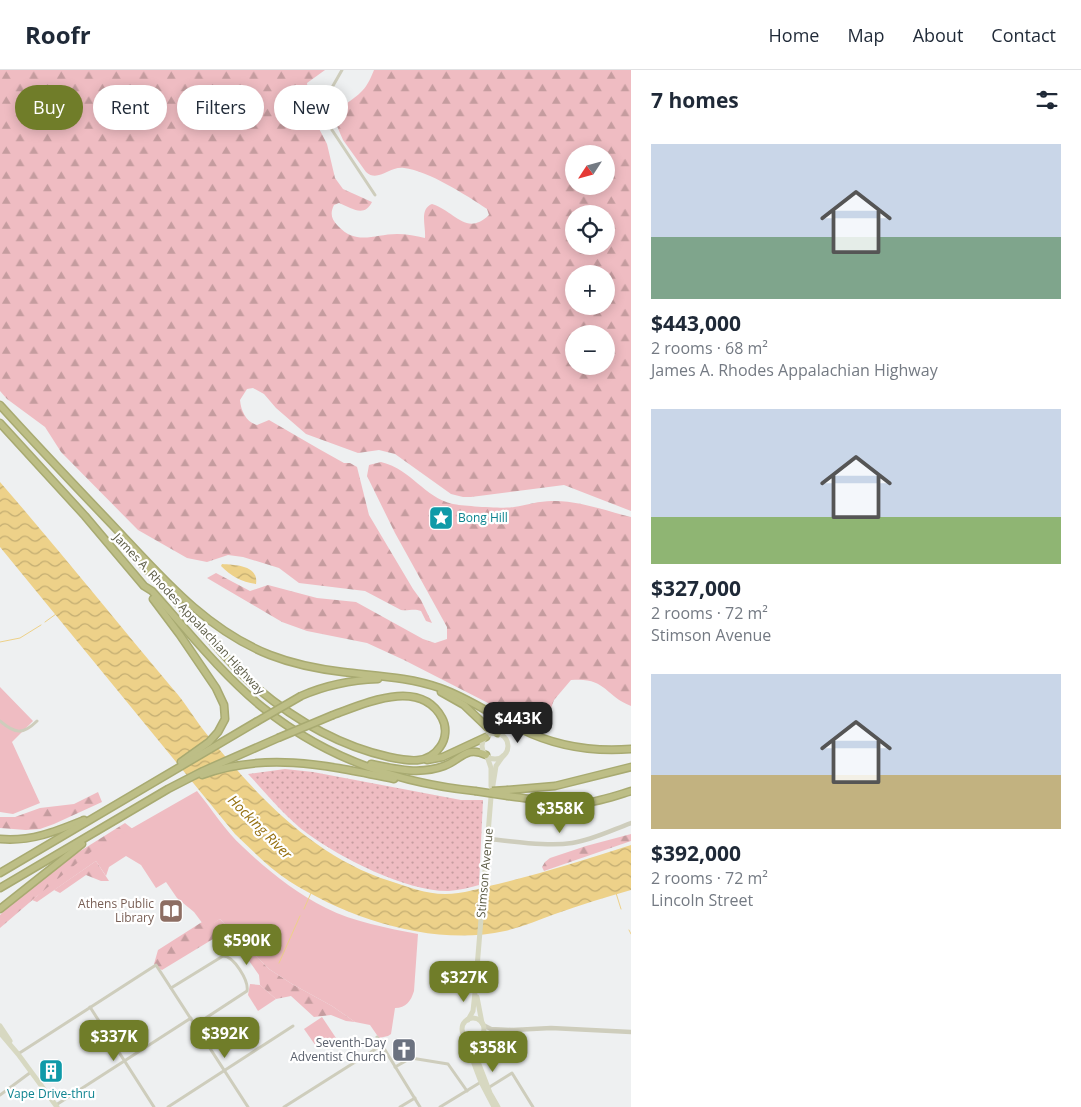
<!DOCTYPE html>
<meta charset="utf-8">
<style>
body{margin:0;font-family:"Open Sans",sans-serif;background:#f6f6f7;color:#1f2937;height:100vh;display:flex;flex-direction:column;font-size:19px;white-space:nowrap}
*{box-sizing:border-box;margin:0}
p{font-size:16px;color:#747a83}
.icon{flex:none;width:28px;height:28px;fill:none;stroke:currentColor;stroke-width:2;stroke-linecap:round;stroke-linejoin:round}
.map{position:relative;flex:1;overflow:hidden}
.details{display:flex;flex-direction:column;background:#fff;width:450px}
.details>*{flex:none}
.banner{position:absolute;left:15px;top:15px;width:475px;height:45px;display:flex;gap:10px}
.needle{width:32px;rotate:234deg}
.controls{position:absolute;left:565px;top:75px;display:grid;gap:10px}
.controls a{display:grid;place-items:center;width:50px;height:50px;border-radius:50%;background:#fff;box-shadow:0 2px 12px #0003;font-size:25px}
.price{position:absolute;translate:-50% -42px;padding:0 11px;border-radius:10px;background:#707d29;color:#fff;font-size:16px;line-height:32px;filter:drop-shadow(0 1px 2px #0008)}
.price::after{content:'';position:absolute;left:50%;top:30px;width:15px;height:11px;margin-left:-8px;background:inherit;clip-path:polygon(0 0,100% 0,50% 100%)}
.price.on{background:#222;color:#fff}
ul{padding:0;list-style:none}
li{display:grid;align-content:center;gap:10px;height:265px;padding:0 20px}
li span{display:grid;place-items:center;height:155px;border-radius:0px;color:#555}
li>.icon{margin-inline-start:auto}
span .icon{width:90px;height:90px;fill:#fffc;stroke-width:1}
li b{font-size:21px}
h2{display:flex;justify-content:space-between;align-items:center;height:60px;padding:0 20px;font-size:21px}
.chip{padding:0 18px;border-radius:22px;background:#fff;box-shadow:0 2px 12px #0003;font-size:18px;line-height:45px}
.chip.on{background:#707d29;color:#fff}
header{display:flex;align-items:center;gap:30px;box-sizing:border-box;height:70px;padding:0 25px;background:#fff;border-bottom:1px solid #e0e1e3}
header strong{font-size:24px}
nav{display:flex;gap:28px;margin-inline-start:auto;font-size:18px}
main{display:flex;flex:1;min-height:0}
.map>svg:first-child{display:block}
.grass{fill:url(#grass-dots)}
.forest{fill:url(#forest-firs);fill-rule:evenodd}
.green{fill:#efbcc2}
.water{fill:url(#water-waves)}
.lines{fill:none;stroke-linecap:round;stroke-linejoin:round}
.stream{stroke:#edd189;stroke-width:1}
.motorway-casing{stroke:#a8aa71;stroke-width:9}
.minor{stroke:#cecdbc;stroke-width:3}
.tertiary{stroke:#cecdbc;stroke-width:4.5}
.secondary{stroke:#d7d8c1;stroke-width:5}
.motorway{stroke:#bdbe86;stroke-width:6}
.motorway-bridge-casing{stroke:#a8aa71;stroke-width:9;stroke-linecap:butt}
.motorway-bridge{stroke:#bdbe86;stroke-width:6}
.labels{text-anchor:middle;stroke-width:4.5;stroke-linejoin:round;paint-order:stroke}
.culture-label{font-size:12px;fill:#0d838f;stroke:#fff;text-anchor:start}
.street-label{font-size:12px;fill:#5c5c46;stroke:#fff}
.education-label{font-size:12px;fill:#785e54;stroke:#fff;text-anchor:end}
.worship-label{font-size:12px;fill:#5b616d;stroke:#fff;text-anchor:end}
.water-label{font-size:14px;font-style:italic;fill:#946e0c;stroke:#fff}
</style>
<header>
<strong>Roofr</strong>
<nav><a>Home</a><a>Map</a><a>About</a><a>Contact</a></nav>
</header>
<main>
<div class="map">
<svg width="631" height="1037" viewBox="0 0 631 1037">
<defs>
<pattern id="grass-dots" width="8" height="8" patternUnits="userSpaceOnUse" patternTransform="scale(1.25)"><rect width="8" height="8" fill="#efbcc2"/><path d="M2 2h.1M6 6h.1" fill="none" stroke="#c59c9f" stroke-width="1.8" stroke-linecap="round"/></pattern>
<pattern id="forest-firs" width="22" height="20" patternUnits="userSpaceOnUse" patternTransform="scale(1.25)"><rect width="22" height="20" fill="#efbcc2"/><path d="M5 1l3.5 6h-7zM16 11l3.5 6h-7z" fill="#c59c9f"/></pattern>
<pattern id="water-waves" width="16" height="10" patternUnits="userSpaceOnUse" patternTransform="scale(1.25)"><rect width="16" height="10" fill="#edd189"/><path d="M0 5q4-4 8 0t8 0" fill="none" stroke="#c3ad72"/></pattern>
</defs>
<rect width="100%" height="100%" fill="#eef0f1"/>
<!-- grass -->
<path class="grass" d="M285 699 313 702 461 730H483L479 815C469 818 460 820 449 821 407 822 341 788 308 764 285 747 267 724 248 704Z"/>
<!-- forest -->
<g class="forest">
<path d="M0 0H325L307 13 308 20 313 32 312 45 327 74 335 108 343 119 372 132C364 148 352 138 339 133L334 135C330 143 331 149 338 156 357 176 374 164 397 164 407 164 416 166 425 168 426 156 419 139 432 134 455 141 466 167 489 145L487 139C466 125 429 101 404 98 389 96 378 113 366 102L343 70 333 47C340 35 353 31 362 21 368 15 371 7 374 0H631V441L564 415 471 427H463L451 424 395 384 379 380 358 383 306 364 276 338 264 324 253 318 247 319 240 330C241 341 246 352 257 355L269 350 319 379 344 393H350L357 397 369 445 413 519 421 530 432 553 426 551 421 541C414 538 409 541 401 540L365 521 299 513 279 498 243 487 228 485 207 492 187 488 138 460 61 382 45 357 7 329 0 321ZM574 84H606V116H574ZM574 144H606V176H574ZM574 204H606V236H574ZM574 264H606V296H574Z"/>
<path d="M381 392C413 400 423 427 453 434 462 436 506 439 514 437 527 435 539 431 552 431 578 430 606 441 631 447V636C604 625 606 607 571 610L554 630 550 641 541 650 531 655 404 590 367 573 307 561 282 552 207 508 216 503 250 521 268 515 317 528 356 532 423 569 435 573 447 569V557L395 463 367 406 369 395Z"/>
<polygon points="98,722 102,732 54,754 40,759 26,760 0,758 0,747 15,747 40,738 74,734"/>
<polygon points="125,753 134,760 98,786 37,826 0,858 0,845 13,831 74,785"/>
<polygon points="631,764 631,771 544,801 542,797 545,792 550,788 586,776"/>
<polygon points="96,791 109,811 101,811 86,805 60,823 54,820"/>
<polygon points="220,849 269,899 292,914 332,936 355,952 346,951 331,945 314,947 291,926 276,929 260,915 259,905 240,878 218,866 162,900 156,897 154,894 158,880 202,852 206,857"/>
</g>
<!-- green -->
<g class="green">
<polygon points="0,617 33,651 12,672 40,733 13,744 0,742"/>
<path d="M197 721C212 739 225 761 243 777 267 800 296 823 326 838 354 852 387 858 418 864L414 921C411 931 406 938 395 938L391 964 388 966 379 968 370 955 355 952 332 936 292 914 269 899 220 849 206 858 194 842 177 828 166 812 156 818 141 795 126 786 109 797 106 806 96 791 37 832 32 830 92 781Z"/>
<polygon points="250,914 260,915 276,929 258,941 248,925"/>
<polygon points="322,947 336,968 318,979 304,959"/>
</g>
<!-- water -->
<g class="water">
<path d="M0 412C59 480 115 550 173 619 185 632 194 648 205 662 255 724 312 786 390 811 408 817 426 824 445 824 463 824 480 818 498 814 543 803 587 789 631 775V820C606 827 580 835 555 844 539 850 522 857 505 861 434 877 349 849 289 811 269 798 252 780 235 764L0 477Z"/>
<path d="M222 494C235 495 259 495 256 514 241 512 231 506 221 496Z"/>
</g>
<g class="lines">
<!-- stream -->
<g class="stream">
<polyline points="45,552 56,544"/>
<polyline points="0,572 20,568 41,555"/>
<polyline points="616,823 621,839"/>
<polyline points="304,839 311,823"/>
<polyline points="629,860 631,864"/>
<polyline points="279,893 300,846"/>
</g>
<defs>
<g id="motorway">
<path d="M0 335C39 378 79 420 119 462 164 510 207 560 270 585 293 594 318 599 343 602 376 606 409 607 440 618 469 628 493 646 521 659 555 676 593 682 631 679"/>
<path d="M0 353 85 446 144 516 152 521C187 560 221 603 262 637 324 687 396 713 475 721"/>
<path d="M126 476C152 505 178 534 205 563 221 582 238 602 257 618 295 650 340 676 389 687 408 691 428 695 440 677 446 669 447 657 442 648 420 607 364 634 333 645"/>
<polyline points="153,529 180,565 216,618 224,635 225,649 218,662 209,672 181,692"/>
<polyline points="441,622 464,635 487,657 498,663"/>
<path d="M301 626C326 615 351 610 378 609"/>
<polyline points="427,690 443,687 486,667"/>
<path d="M371 694C395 699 420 705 444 696 461 690 466 675 486 685"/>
<path d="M202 705C266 681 330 696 394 709"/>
<polyline points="508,720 555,716 631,697"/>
<path d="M508 726C532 729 557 734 582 733 599 732 615 726 631 721"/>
<path d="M0 769C31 772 57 761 84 750"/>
<polyline points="0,803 256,652"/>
<polyline points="0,818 168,719 203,701 278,668"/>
<polyline points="0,839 82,774"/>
</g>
</defs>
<!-- motorway casing -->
<use href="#motorway" class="motorway-casing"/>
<!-- minor -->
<g class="minor">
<polyline points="342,0 322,35 324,44 332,60 375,125"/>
<path d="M0 651C15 664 23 665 37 651"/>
<path d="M171 918 223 886C234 886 249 911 247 921L195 955"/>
<polyline points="90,937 154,1037"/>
<polyline points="377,967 420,1037"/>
<polyline points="18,984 156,895 248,1037"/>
<polyline points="395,997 411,988 448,994 467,1021"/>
<polyline points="488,1018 512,1003 533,1037"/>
<polyline points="0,1025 31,1002"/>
<polyline points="56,1035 191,948"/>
<polyline points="168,1037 293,956"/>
<polyline points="284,1037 382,975"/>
<polyline points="400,1037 415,1028"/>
<polyline points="440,1037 481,1012"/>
</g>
<!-- tertiary -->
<g class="tertiary">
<path d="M488 769C514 771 547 777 572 773 592 770 612 760 631 753"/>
<polyline points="483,955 491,959 512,960"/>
<polyline points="480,967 513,960 551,958 631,962"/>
</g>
<!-- secondary -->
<g class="secondary">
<circle cx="495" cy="676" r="13"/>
<polyline points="487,686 491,698 491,716"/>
<polyline points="477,927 482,953"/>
<circle cx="473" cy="959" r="11"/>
<polyline points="468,950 473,941 475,922 491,727 496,696 503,686"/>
<polyline points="0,956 10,971"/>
<polyline points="0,963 18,984 57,1037"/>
<polyline points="464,967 481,1012 494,1037"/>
<polyline points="479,968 475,977 475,984 490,1023 498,1037"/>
</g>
<!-- motorway -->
<use href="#motorway" class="motorway"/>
<defs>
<g id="motorway-bridge">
<polyline points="256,652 301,626"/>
<polyline points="278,668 333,645"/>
<polyline points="475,721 508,726"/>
<polyline points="492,721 508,720"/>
</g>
</defs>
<!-- motorway-bridge casing -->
<use href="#motorway-bridge" class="motorway-bridge-casing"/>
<!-- motorway-bridge -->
<use href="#motorway-bridge" class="motorway-bridge"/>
</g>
<!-- icons -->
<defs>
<symbol id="sight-square" viewBox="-11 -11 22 22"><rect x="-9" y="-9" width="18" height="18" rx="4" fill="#0f9aa8" stroke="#fff"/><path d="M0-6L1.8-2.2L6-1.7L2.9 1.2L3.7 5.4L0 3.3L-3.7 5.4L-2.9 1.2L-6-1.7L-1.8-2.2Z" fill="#fff"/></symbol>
<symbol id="library-square" viewBox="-11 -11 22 22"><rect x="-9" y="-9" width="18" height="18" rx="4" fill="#8d6e63" stroke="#fff"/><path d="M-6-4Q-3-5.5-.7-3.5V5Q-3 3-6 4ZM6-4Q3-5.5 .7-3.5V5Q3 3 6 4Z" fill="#fff"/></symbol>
<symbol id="church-square" viewBox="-11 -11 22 22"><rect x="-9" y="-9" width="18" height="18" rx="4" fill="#6b7280" stroke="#fff"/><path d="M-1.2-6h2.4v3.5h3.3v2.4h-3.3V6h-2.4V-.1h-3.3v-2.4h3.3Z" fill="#fff"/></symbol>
<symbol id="building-square" viewBox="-11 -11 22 22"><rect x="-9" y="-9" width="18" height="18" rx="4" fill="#0f9aa8" stroke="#fff"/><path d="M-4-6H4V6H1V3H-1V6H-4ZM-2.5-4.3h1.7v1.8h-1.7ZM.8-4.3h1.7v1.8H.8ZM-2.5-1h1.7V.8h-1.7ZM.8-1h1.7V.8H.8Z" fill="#fff"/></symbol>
</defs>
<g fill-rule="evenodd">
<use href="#sight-square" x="427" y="434" width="28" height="28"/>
<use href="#library-square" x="157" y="827" width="28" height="28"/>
<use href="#church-square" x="390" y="966" width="28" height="28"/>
<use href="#building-square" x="37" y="987" width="28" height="28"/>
</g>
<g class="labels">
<!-- culture labels -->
<g class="culture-label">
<text x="458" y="452">Bong Hill</text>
<text x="51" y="1028" text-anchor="middle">Vape Drive-thru</text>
</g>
<!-- street labels -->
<g class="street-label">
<text transform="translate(189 544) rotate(47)" y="4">James A. Rhodes Appalachian Highway</text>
<text transform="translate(485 803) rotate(-85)" y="4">Stimson Avenue</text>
</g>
<!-- education labels -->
<g class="education-label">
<text x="154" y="838">Athens Public<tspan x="154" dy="14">Library</tspan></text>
</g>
<!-- worship labels -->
<g class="worship-label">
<text x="386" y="977">Seventh-Day<tspan x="386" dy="14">Adventist Church</tspan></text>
</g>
<!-- water labels -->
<g class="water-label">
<text transform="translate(260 757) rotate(45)" y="5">Hocking River</text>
</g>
</g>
</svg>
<div class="controls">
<a><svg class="needle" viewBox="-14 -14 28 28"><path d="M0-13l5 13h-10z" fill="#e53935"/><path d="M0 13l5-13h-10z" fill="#747a83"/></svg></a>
<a><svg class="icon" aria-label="locate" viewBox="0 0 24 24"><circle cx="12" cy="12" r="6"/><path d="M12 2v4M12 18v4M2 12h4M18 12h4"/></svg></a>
<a>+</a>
<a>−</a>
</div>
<b class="price on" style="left:518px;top:674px">$443K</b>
<b class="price" style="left:560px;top:764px">$358K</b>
<b class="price" style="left:247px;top:896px">$590K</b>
<b class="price" style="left:464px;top:933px">$327K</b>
<b class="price" style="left:225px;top:989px">$392K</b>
<b class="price" style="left:114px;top:992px">$337K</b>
<b class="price" style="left:493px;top:1003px">$358K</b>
<div class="banner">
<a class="chip on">Buy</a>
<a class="chip">Rent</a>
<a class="chip">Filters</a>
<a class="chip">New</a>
</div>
</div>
<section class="details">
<h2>7 homes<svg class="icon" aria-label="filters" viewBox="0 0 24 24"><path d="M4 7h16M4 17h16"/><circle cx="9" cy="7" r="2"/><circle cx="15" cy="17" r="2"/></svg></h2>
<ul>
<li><span style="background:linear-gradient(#c9d6e8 60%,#7fa58c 0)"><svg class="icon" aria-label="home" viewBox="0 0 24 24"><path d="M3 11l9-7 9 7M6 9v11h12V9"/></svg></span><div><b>$443,000</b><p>2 rooms · 68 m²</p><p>James A. Rhodes Appalachian Highway</p></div></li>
<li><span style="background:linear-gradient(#c9d6e8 70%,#8fb573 0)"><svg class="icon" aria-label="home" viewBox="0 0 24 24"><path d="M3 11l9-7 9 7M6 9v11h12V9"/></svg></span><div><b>$327,000</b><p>2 rooms · 72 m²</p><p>Stimson Avenue</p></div></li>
<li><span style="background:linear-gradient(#c9d6e8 65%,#c2b280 0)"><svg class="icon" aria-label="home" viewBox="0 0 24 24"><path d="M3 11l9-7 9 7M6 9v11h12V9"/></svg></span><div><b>$392,000</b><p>2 rooms · 72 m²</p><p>Lincoln Street</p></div></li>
</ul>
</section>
</main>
